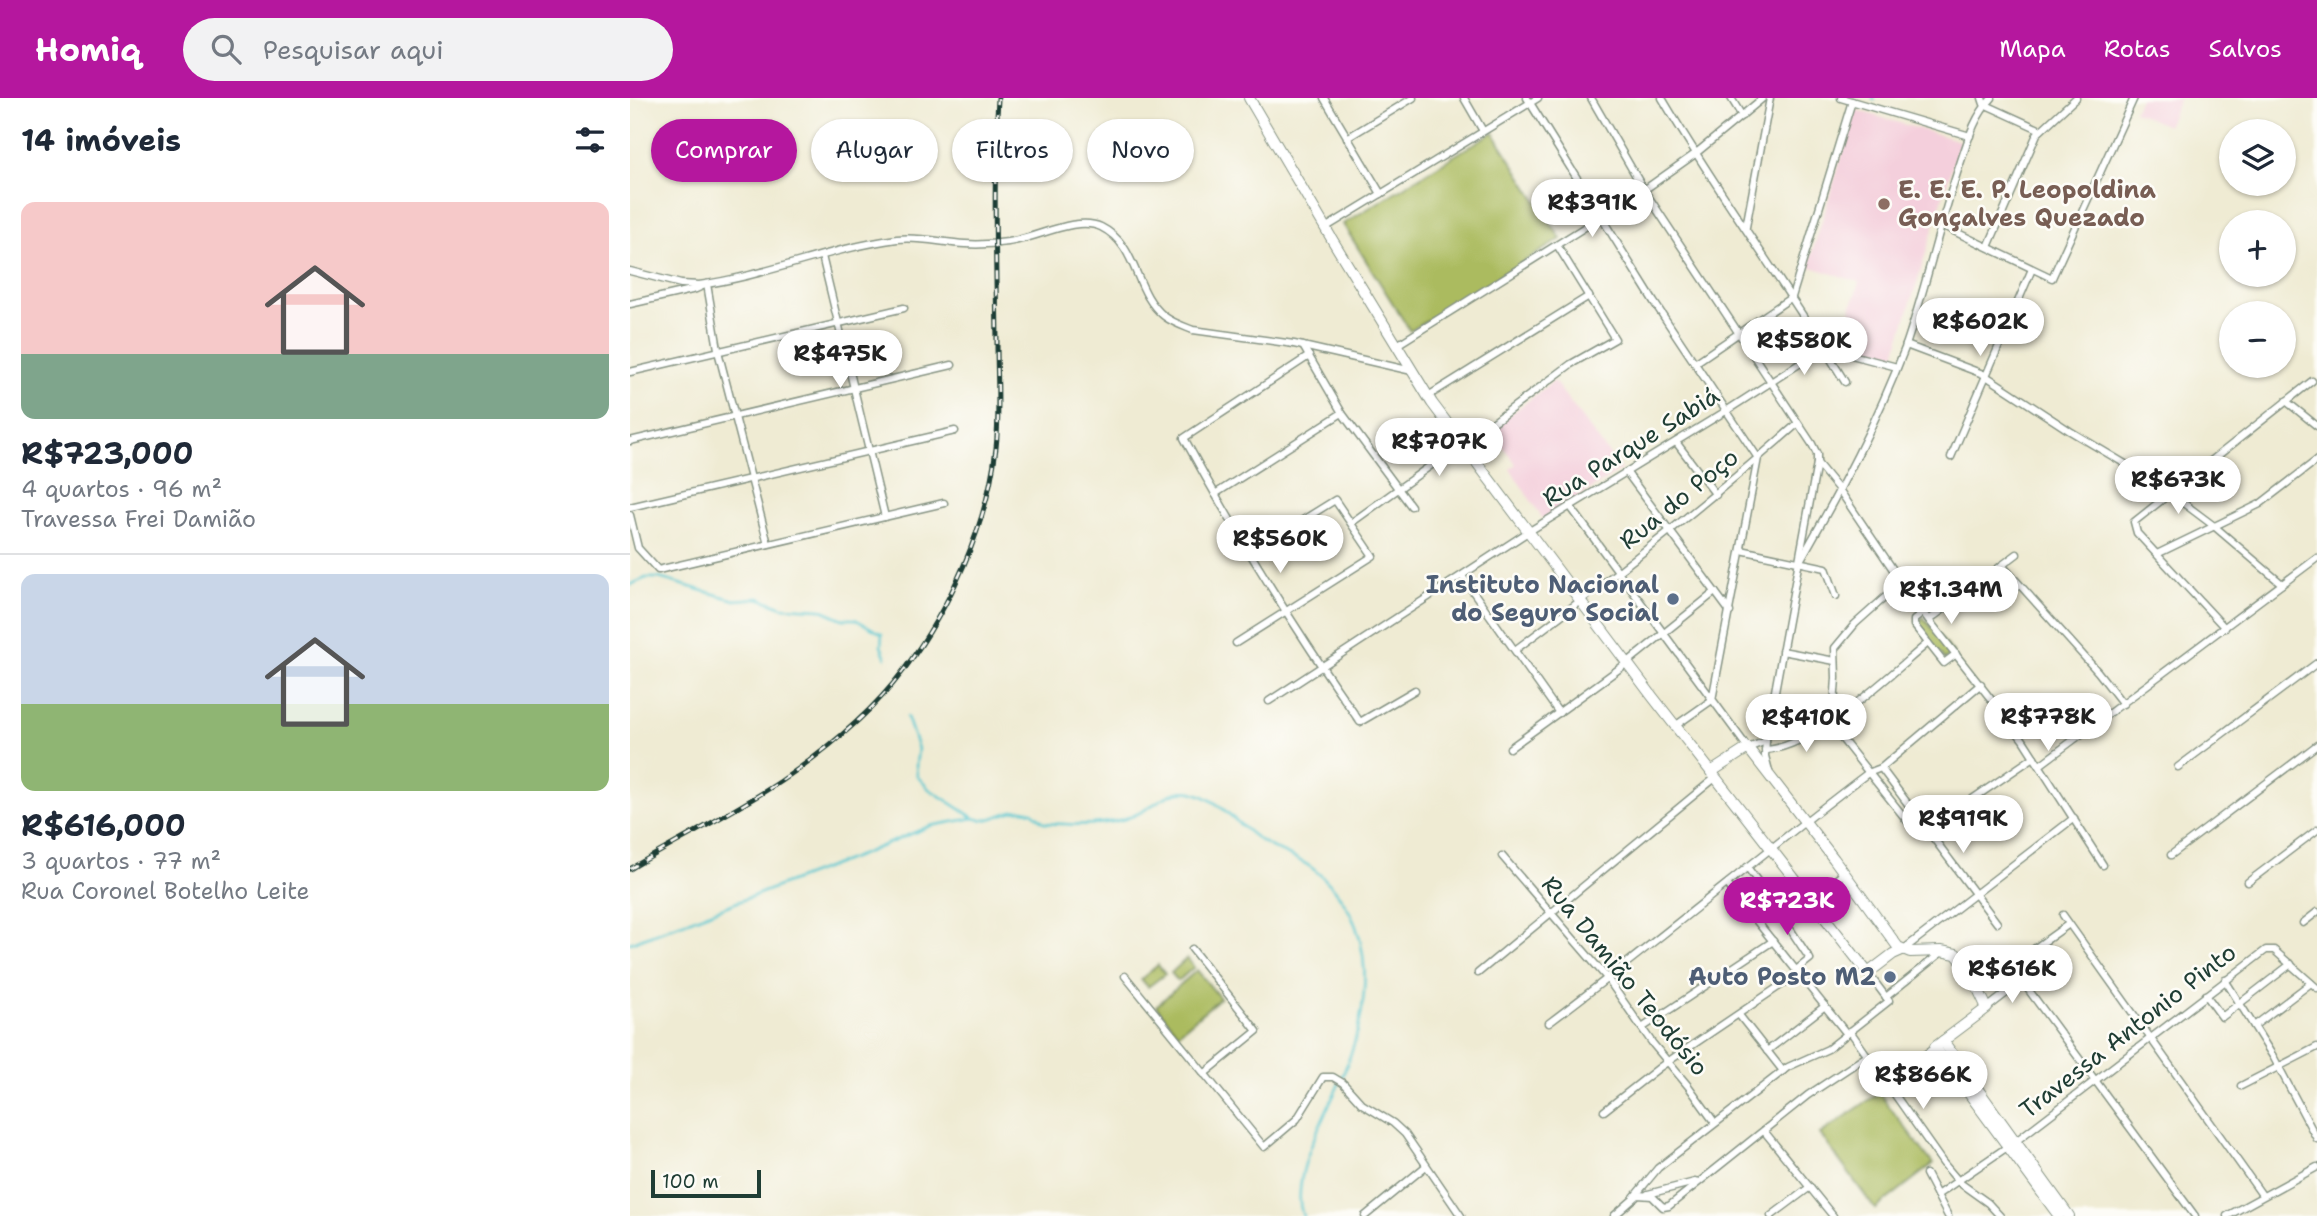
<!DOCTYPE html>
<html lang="pt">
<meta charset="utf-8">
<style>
body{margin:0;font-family:"Shantell Sans",sans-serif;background:#f2f2f3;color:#1f2937;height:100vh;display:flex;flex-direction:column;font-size:26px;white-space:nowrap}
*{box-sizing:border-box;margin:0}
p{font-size:23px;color:#747a83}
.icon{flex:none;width:38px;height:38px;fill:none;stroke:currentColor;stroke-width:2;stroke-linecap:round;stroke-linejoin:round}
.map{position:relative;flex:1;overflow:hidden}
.sheet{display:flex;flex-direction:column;background:#fff;width:630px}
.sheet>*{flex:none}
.guide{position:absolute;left:21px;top:21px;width:665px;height:63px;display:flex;gap:14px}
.buttons{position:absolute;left:1589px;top:21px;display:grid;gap:14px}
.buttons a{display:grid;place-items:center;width:77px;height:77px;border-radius:50%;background:#fff;box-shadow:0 2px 5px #0004;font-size:35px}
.scale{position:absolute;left:21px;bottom:18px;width:110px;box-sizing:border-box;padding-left:7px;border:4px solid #1f3d34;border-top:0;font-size:19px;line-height:24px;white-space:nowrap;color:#1f3d34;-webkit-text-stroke:5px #fdfcf7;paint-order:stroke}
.price{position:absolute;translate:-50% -60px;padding:0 16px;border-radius:24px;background:#fff;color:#222;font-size:23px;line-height:46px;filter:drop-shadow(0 2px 4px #0008)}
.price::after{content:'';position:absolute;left:50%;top:42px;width:21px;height:16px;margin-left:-10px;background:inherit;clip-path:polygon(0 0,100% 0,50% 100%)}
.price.current{background:#b5179e;color:#fff}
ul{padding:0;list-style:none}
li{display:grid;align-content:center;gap:14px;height:371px;padding:0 21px}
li+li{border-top:2px solid #e0e1e3}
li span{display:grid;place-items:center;height:217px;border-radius:14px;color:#555}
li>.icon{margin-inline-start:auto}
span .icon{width:126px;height:126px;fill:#fffc;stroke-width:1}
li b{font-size:30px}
h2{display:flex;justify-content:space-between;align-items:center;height:84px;padding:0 21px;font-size:30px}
.pill{padding:0 24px;border-radius:32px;background:#fff;box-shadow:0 2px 5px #0004;font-size:24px;line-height:63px}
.pill.current{background:#b5179e;color:#fff}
header{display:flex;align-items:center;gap:42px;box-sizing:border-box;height:98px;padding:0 35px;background:#b5179e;color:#fff}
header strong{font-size:33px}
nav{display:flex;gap:38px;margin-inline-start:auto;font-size:24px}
.search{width:490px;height:63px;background:#f2f2f3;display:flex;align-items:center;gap:18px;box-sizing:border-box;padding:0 24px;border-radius:38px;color:#747a83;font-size:26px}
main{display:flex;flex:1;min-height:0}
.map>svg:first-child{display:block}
.built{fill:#f4cfdc}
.green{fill:#abbb5e;stroke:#657c49;stroke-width:2}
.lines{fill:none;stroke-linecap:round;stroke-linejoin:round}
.stream{stroke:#59c6cf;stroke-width:2.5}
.minor-casing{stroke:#879484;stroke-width:9}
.primary-casing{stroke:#879484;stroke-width:12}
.minor{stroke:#fff;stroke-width:6}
.primary{stroke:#fff;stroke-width:10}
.rail-casing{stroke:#1f3d34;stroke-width:5}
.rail{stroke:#fdfcf7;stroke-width:2.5;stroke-dasharray:8;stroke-linecap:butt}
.education-dot{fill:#8d6e63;stroke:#fdfcf7;stroke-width:2.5}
.service-dot{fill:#5c6f8a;stroke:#fdfcf7;stroke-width:2.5}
.labels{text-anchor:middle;stroke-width:5;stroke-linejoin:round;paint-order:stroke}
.education-label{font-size:24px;font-weight:bold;fill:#785e54;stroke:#fdfcf7;text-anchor:start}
.street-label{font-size:24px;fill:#1f3d34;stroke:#fdfcf7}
.service-label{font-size:24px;font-weight:bold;fill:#4e5e75;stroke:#fdfcf7;text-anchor:end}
</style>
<header>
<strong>Homiq</strong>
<div class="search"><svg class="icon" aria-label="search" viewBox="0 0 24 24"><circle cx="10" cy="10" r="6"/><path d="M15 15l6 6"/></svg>Pesquisar aqui</div>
<nav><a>Mapa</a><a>Rotas</a><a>Salvos</a></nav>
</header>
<main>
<section class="sheet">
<h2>14 imóveis<svg class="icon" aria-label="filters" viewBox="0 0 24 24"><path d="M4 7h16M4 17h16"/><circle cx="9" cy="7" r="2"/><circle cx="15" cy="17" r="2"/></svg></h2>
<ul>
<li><span style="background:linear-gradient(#f6c9c9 70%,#7fa58c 0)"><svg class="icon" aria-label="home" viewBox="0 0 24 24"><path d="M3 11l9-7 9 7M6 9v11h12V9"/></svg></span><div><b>R$723,000</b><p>4 quartos · 96 m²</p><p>Travessa Frei Damião</p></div></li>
<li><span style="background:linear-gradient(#c9d6e8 60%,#8fb573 0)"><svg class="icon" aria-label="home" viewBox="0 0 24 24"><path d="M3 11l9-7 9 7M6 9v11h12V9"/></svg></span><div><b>R$616,000</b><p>3 quartos · 77 m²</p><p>Rua Coronel Botelho Leite</p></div></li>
</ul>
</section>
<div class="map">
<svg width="1687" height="1118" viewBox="0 0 1687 1118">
<rect width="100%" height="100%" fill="#fdfcf7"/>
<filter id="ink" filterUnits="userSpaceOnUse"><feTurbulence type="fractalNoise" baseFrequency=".0143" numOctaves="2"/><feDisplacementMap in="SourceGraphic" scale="14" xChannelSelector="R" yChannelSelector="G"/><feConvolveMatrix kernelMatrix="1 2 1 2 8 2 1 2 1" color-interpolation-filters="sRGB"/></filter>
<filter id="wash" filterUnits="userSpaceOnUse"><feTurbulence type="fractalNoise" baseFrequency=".00686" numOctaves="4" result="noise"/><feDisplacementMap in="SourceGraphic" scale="28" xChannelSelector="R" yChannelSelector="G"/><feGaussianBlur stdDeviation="1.57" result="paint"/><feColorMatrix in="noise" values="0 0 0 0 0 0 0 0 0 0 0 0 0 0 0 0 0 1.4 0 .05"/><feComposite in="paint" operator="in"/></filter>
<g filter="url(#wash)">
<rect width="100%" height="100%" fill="#efebd3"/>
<!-- built -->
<g class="built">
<polygon points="1510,0 1550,0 1537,28 1504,13"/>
<polygon points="1226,12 1330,43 1263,263 1210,247 1229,184 1178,168"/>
<polygon points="924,283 991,372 913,421 880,371 886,366 860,332"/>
</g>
<!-- green -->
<g class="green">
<polygon points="863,34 931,141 780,233 713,126"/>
<polygon points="1293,519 1323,555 1315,562 1287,526"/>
<polygon points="557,860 564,869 548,883 541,875"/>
<polygon points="528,867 535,876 518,889 511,881"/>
<polygon points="567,872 590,900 548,935 526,908"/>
<polygon points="1249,995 1303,1066 1245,1111 1190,1036"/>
</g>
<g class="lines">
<!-- stream -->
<g class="stream">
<polyline points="1243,0 1244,2"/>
<polyline points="0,487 16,480 29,480 105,502 129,500 153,509 190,511 213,521 225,521 252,536 251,548 256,560"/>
<polyline points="277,619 288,651 286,667 287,678 299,691 344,720"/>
<path d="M0 845 233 756 300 728 344 720C363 728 382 705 402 714 407 717 410 722 415 725 444 727 478 729 505 717 523 710 540 689 562 694 592 702 607 728 631 743 647 754 667 759 682 770 754 825 741 915 708 988 693 1022 659 1081 673 1118"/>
</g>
</g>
</g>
<g filter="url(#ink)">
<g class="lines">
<defs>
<g id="minor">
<polyline points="694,0 751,96"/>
<polyline points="834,0 853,33"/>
<polyline points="897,0 1024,204 1128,360 1082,602 1045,628"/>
<polyline points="961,0 1014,92 1182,346 1187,356 1187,365 1210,393 1287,507 1393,642 1473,767"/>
<path d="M1032 0C1089 97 1156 187 1215 284"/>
<polyline points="1101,0 1112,18"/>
<polyline points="1211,0 1340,38"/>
<polyline points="1352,0 1354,6 1411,32"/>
<polyline points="717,40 783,0"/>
<polyline points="1311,127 1422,180 1504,0"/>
<polyline points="1116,129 1140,0"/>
<polyline points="695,130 908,0"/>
<polyline points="1358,149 1407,36 1446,0"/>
<polyline points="192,158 255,419"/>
<path d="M0 173 51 186 69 187C136 178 200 150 267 141 289 138 313 145 335 146 349 147 364 146 378 144 405 141 446 117 471 129 509 148 503 193 534 218 543 225 553 228 563 232L664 246 782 273"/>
<polyline points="0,206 66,191 77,186 89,257 138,446"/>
<polyline points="767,247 1014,92 1065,56 1133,0"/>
<polyline points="1276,247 1353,276 1440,333 1524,383 1584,428 1652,486"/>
<polyline points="673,248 712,315 781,408"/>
<polyline points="1195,250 1267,269"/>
<path d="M679 258 554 340C607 438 666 533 730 624L785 592"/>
<polyline points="1065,265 1162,199 1222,3"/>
<polyline points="0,274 274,210"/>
<polyline points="798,298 959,198"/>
<polyline points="1656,303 1687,328"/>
<polyline points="0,343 322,267"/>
<polyline points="1046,344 1086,397"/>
<polyline points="833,347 941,266 985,241 927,147"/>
<polyline points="1321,359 1402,171"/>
<polyline points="997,375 1100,514"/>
<polyline points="585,396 712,315"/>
<polyline points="940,408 1118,650 1136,643"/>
<polyline points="0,409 325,333"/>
<polyline points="0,417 8,450 28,472 314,405"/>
<polyline points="721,425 832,345"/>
<polyline points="1111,452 1196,470 1206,498"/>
<polyline points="1527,456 1630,406 1687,362"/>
<path d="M1171 461C1210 393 1247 324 1275 250 1296 190 1309 127 1330 66 1338 42 1344 19 1362 0"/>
<polyline points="1372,467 1468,574 1493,606"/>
<polyline points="832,478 929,615"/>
<polyline points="1271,485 1225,526 1205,550 1206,580 1203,622 1208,636 1286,734 1291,736 1404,659"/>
<polyline points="1293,515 1284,522 1284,527 1314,565 1326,556"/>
<polyline points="1299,522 1387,456"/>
<polyline points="1595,530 1507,435 1504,424 1682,283"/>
<polyline points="606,545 743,458 705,402 620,455"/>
<path d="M885 552C982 480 1076 406 1167 326"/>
<polyline points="1152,553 1205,563"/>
<polyline points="639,603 898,434 1096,313 1194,250"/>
<polyline points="880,650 993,568 1085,494"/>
<path d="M1135 652C1186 649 1258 578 1298 545"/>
<polyline points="1410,667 1687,460"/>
<polyline points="1548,669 1687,565"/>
<polyline points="1251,670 1367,825"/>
<polyline points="1139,673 1135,658 1136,642 1187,365"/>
<polyline points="1541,757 1687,647"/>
<polyline points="872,758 977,880 1023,946 1059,989 1085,1025"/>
<path d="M1117 769C1140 799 1159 830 1180 861L1166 872"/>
<polyline points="1618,784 1687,732"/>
<polyline points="1097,786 1217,936"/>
<polyline points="1182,801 1214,775"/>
<polyline points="1433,817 1632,1097"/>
<polyline points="1673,825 1687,814"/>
<polyline points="562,851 627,933 574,976"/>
<polyline points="1274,851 1444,720"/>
<polyline points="1381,868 1565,1118"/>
<polyline points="848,875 1085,680"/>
<polyline points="495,878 634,1049 667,1021 693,979 703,979 713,985 732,1006 763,1025 775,1036 831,1118"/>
<polyline points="1595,882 1644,960 1687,1041"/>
<polyline points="1348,891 1439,826"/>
<polyline points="1576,897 1592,919 1661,866"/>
<polyline points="1256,899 1312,854"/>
<polyline points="1357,910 1392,883"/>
<polyline points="1109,917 1153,973"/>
<path d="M919 925C1027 844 1131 756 1238 675L1251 670 1351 586"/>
<polyline points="1624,928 1681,885"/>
<polyline points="1012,930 1143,843"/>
<polyline points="1220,933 1313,1065 1330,1085 1358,1105 1370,1118"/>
<polyline points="1137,953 1195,908"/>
<polyline points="1257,986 1305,949"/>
<polyline points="1611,988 1687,949"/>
<polyline points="974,1013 1030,969 1169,875"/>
<polyline points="1134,1033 1203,1118"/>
<polyline points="1296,1076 1318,1118"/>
<polyline points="1018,1096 1065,1084"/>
<polyline points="1307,1097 1386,1043 1636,852 1644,852 1687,890"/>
<polyline points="1004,1099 1028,1070 1158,969 1198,951 1259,903 1238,875"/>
<polyline points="735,1118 796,1068"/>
<polyline points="984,1118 1008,1097 1022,1098 1033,1109 1039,1108 1178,997 1237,958"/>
<polyline points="1141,1118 1180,1089"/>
<polyline points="1597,1118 1687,1069"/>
</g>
<g id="primary">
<polyline points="619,0 703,143 802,305 1022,598 1238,875 1263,856 1272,852"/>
<polyline points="1081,674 1118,650 1204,761 1268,849 1280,854 1311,853 1326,856 1339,872 1357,910 1305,949 1429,1118"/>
<polyline points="1313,943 1439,1118"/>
</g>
</defs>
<!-- minor casing -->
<use href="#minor" class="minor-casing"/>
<!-- primary casing -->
<use href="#primary" class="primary-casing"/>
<!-- minor -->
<use href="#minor" class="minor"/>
<!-- primary -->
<use href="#primary" class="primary"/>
<defs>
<path id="rail" d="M0 771C50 741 103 715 151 683 195 653 241 616 273 573 320 510 357 429 366 350 370 315 367 279 367 244 366 163 363 81 368 0"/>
</defs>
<!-- rail casing -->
<use href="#rail" class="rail-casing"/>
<!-- rail -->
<use href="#rail" class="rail"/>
</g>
</g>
<!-- markers -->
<circle class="education-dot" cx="1254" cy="106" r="7"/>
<g class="service-dot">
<circle cx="1043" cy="501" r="7"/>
<circle cx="1260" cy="879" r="7"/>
</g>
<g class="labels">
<!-- education labels -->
<g class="education-label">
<text x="1268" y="100">E. E. E. P. Leopoldina<tspan x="1268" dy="28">Gonçalves Quezado</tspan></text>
</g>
<!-- street labels -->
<g class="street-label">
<text transform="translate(1001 349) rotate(-32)" y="8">Rua Parque Sabiá</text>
<text transform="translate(1049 401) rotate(-39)" y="8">Rua do Poço</text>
<text transform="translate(995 878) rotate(51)" y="8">Rua Damião Teodósio</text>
<text transform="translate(1498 933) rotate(-38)" y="8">Travessa Antonio Pinto</text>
</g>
<!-- service labels -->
<g class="service-label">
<text x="1029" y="495">Instituto Nacional<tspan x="1029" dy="28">do Seguro Social</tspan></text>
<text x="1246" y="887">Auto Posto M2</text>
</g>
</g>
</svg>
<div class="buttons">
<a><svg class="icon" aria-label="layers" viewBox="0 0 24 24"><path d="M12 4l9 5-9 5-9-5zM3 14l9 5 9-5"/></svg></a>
<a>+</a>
<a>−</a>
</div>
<div class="scale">100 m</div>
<b class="price" style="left:962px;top:141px">R$391K</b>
<b class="price" style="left:1350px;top:260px">R$602K</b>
<b class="price" style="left:1174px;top:279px">R$580K</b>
<b class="price" style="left:210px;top:292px">R$475K</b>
<b class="price" style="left:809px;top:380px">R$707K</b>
<b class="price" style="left:1548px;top:418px">R$673K</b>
<b class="price" style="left:650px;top:477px">R$560K</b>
<b class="price" style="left:1321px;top:528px">R$1.34M</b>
<b class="price" style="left:1418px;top:655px">R$778K</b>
<b class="price" style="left:1176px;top:656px">R$410K</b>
<b class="price" style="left:1333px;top:757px">R$919K</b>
<b class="price current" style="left:1157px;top:839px">R$723K</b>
<b class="price" style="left:1382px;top:907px">R$616K</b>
<b class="price" style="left:1293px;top:1013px">R$866K</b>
<div class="guide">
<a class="pill current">Comprar</a>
<a class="pill">Alugar</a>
<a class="pill">Filtros</a>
<a class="pill">Novo</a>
</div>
</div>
</main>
